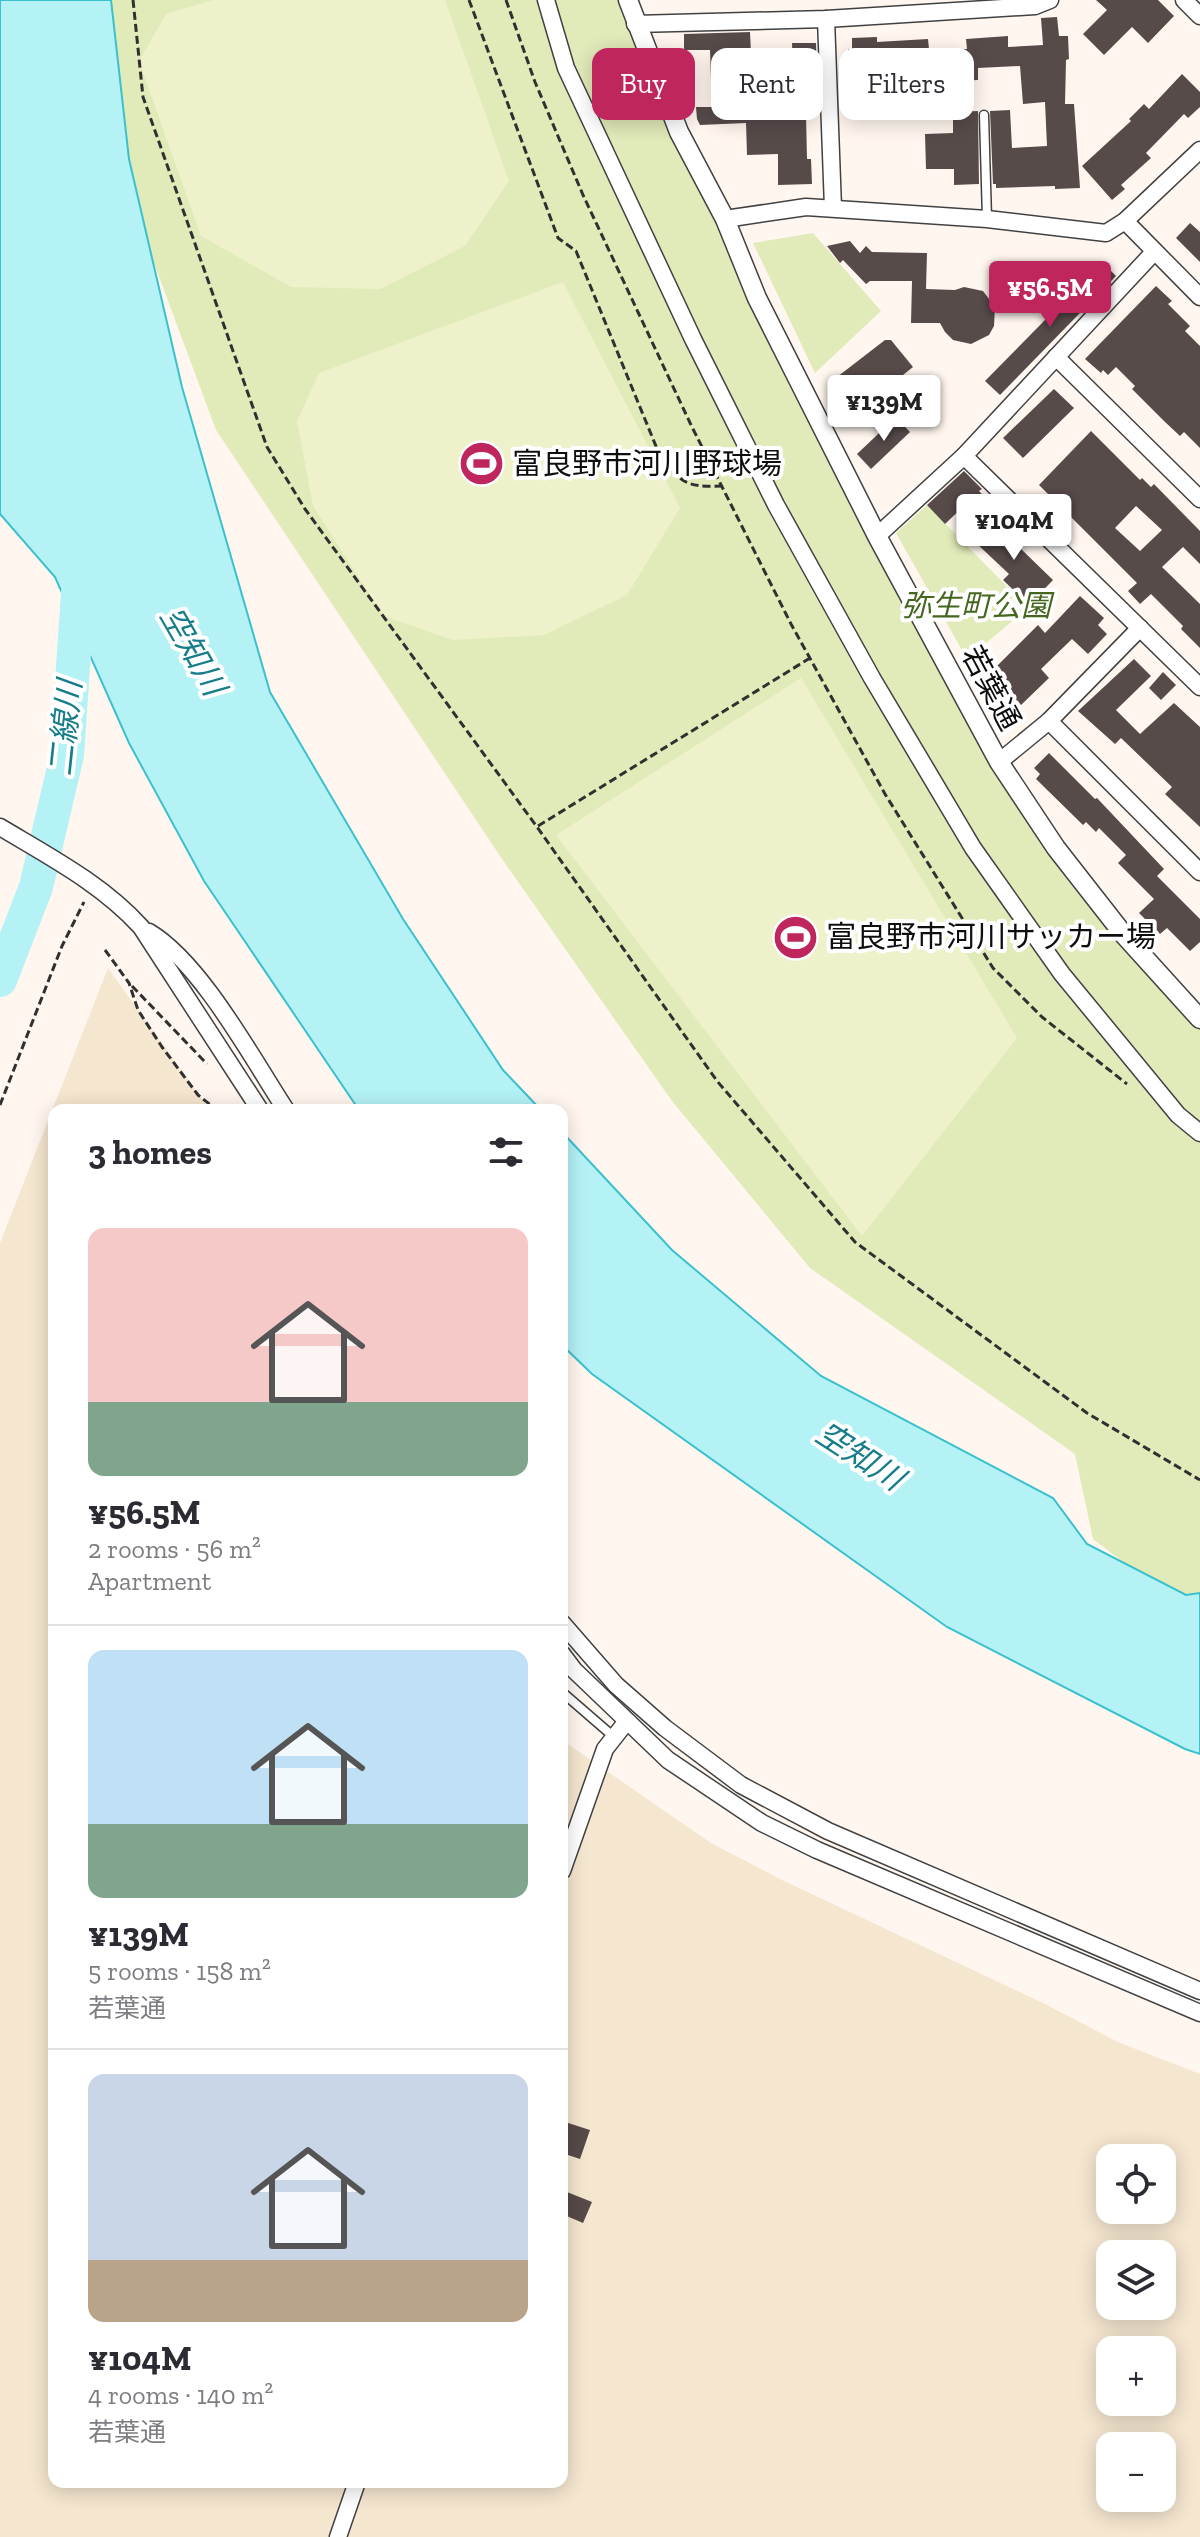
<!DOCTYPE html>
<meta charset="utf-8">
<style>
body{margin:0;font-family:"Zilla Slab","Noto Sans JP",serif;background:#f7f7f7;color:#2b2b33;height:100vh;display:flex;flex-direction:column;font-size:30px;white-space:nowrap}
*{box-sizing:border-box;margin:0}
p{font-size:26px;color:#7c7c81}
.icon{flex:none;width:44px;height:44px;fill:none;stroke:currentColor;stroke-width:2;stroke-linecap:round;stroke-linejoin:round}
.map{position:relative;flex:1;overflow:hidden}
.side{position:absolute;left:48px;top:1104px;width:520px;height:1384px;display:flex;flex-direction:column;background:#fff;border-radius:16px;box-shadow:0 4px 20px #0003}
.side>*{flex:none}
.guide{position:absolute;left:592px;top:48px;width:488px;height:72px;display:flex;gap:16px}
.controls{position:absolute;left:1096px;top:2144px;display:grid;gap:16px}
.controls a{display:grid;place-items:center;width:80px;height:80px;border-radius:16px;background:#fff;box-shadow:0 4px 20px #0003;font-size:40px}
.price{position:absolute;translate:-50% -68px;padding:0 18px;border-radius:8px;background:#fff;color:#222;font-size:26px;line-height:52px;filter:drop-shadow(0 2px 4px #0008)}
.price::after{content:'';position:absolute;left:50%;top:48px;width:24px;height:18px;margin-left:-12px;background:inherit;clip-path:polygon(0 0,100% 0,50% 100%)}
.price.selected{background:#bf265d;color:#fff}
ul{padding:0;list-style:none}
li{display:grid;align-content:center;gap:16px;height:424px;padding:0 40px}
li+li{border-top:2px solid #e1e1e2}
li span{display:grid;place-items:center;height:248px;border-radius:16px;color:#555}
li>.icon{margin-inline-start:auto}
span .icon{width:144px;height:144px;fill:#fffc;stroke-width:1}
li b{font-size:34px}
h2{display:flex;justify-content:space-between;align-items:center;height:96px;padding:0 40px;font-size:34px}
.chip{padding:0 28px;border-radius:16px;background:#fff;box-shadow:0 4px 20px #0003;font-size:28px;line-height:72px}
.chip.selected{background:#bf265d;color:#fff}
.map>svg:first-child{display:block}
.farmland{fill:#f5e6cf;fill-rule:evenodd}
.green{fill:#e1eab9}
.pitch{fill:#eff1cb}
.water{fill:#b4f2f6;stroke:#3bc1cd;stroke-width:2}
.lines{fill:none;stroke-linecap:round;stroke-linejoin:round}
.river{stroke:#b4f2f6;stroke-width:34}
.building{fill:#574b4a;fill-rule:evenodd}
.service-casing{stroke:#414141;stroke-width:11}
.minor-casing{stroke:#414141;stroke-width:19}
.tertiary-casing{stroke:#414141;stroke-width:21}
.path{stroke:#303030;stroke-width:3;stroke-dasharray:8 4;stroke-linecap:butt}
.service{stroke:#fff;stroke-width:8}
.minor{stroke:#fff;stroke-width:16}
.tertiary{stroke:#fff;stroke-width:18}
.labels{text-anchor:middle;stroke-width:8;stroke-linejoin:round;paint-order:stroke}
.poi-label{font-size:30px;fill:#0e0e0e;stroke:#fff;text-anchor:start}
.park-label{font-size:30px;font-style:italic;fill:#44661e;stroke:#fff}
.street-label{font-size:30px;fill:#0e0e0e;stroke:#fff}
.water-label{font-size:32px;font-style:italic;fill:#167d8b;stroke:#fff}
</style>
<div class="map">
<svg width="1200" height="2537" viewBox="0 0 1200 2537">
<rect width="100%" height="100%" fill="#fff7ef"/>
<!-- farmland -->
<path class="farmland" d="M108 968 210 1110H54V2482H562V1740L711 1843 782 1880 1043 2003 1118 2042 1200 2074V2537H0V1243ZM1110 2158H1162V2210H1110ZM1110 2254H1162V2306H1110ZM1110 2350H1162V2402H1110ZM1110 2446H1162V2498H1110Z"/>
<!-- green -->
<g class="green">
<polygon points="84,0 628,0 679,132 999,762 1200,1019 1200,1608 1187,1610 1093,1539 1075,1454 810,1268 672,1101 502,859 216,430 115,158"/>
<polygon points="813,233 881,311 815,373 753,243"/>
<polygon points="927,505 1028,608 967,659 896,533"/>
</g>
<!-- pitch -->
<g class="pitch">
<polygon points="213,0 445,0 509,181 465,246 380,289 291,287 201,236 139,61 166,14"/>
<polygon points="563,282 680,508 627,595 544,635 453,640 383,616 313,506 297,421 319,373"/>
<polygon points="801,678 1017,1038 862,1236 556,835"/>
</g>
<!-- water -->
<g class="water">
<polygon points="0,0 111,0 129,159 182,387 270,692 403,919 503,1070 541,1110 359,1110 204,881 129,743 55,577 0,514"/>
<polygon points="562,1132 672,1250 821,1376 1053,1498 1087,1544 1186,1595 1200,1593 1200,1754 1185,1749 947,1627 592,1374 562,1345"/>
</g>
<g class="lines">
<!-- river -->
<polyline class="river" points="0,980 36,887 67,755 79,579"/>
</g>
<!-- building -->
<g class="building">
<polygon points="1096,0 1158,0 1174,16 1148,43 1132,27 1104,55 1083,34 1107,10"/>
<polygon points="1057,17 1059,36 1068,36 1069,59 1066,60 1065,104 1074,104 1080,188 1055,189 1055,186 996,188 996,184 993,184 990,111 1010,110 1012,148 1047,146 1045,102 1023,104 1020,66 978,68 978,80 911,83 912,105 894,106 893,80 849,82 848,49 852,49 852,38 877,37 877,42 928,39 929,49 967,49 966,39 1008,36 1008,47 1043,45 1041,18"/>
<polygon points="750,32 752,75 793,74 792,43 816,43 818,113 806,114 807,159 811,159 812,184 778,185 778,154 747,155 746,123 700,125 697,119 696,107 712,107 710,50 684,50 684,34"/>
<polygon points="1182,74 1200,92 1200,107 1188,118 1184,114 1146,153 1151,158 1121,185 1125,189 1112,200 1082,166 1131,121 1129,119 1144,104 1149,109"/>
<polygon points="978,111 979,184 954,185 954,169 926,169 925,134 953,133 953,112"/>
<polygon points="1190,223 1200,232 1200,262 1176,238"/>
<polygon points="850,241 860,253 866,246 872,252 927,253 926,289 955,290 964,287 983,291 995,307 994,326 989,335 971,344 953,340 945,332 940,323 911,323 912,281 870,281 866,284 843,260 840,263 827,246"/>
<polygon points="1102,262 1116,276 1000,395 985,381"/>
<polygon points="1156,286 1172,301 1168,304 1190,326 1185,331 1200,346 1200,448 1184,432 1180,436 1164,421 1132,389 1135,386 1116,367 1108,375 1103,370 1101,373 1085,359"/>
<polygon points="885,340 891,340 913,367 853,415 828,384"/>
<polygon points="1054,389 1074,408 1023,458 1003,438"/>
<polygon points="896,417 910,432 871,469 857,454"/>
<path d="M1091 431 1140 480 1142 478 1151 487 1154 484 1200 531V564L1183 547 1162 567 1200 604V648L1181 629 1183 626 1151 594 1140 604 1128 591 1137 583 1039 485ZM1136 506 1162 530 1140 551 1115 528Z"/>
<polygon points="964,471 982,489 979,491 996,509 985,520 968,502 945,524 927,505"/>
<polygon points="996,519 1023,545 1020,548 1053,580 1029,605 1003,580 1009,574 975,542"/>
<polygon points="1080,596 1104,618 1098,625 1107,634 1088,654 1072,639 1041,669 1049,678 1021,705 1003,687 1007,683 994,669 1038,625 1045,633"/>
<polygon points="1134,659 1151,676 1116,710 1140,734 1174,703 1200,727 1200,827 1165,794 1172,787 1121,738 1115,744 1078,711"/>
<polygon points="1163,672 1176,685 1161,700 1149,688"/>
<polygon points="1049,753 1095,799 1097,798 1164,869 1157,876 1200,919 1200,942 1190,951 1167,928 1160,934 1139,913 1154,899 1118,863 1126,855 1099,828 1096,832 1086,822 1083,825 1036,779 1040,774 1034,768"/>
<polygon points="562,2121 590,2130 580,2159 562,2153"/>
<polygon points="562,2190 592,2202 583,2223 562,2214"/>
</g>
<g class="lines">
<defs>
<g id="service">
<polyline points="984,115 987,219"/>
<polyline points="562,1692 614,1737"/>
</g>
<g id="minor">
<polyline points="546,0 566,68 693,339 776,505 872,678 973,848 1062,974 1178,1115 1200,1133"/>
<polyline points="1184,0 1200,16"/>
<polyline points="826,19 833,208"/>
<polyline points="635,24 826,19 1035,6 1050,0"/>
<polyline points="725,219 806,207 987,219 1106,233 1125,221 1200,150"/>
<polyline points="1125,221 1200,297"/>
<polyline points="1056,357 1200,499"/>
<polyline points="964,456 1200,687"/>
<polyline points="877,536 964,456 1154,252"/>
<polyline points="1049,721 1200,872"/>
<polyline points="999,762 1049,721 1140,628"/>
<path d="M0 827C50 857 102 884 141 927L260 1110"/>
<path d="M149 932C201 963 252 1058 286 1110"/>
<polyline points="562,1623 616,1685 665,1728 741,1785 828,1831 1200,1991"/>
<polyline points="562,1654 574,1670 668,1760 762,1823 817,1850 1200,2013"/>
<polyline points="562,1871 605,1749 627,1721"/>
<polyline points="338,2537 357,2482"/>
</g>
<polyline id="tertiary" points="628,0 679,132 725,219 757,298 877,536 999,762 1056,848 1124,935 1200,1019"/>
</defs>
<!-- service casing -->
<use href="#service" class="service-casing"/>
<!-- minor casing -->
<use href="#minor" class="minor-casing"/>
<!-- tertiary casing -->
<use href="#tertiary" class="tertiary-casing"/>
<!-- path -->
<g class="path">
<polyline points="133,0 143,97 267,447 305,509 537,827 717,1081 855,1242 1087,1413 1200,1480"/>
<path d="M469 0 558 238 576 251 660 456C683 484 685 487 722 486"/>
<polyline points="506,0 535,82 583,195 692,427 791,624 885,794 993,968 1042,1017 1127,1084"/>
<polyline points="538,826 810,658"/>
<polyline points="105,950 129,983 138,1010 162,1047 198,1095 217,1110"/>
<polyline points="132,986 207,1064"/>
<polyline points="0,1105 62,946 84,902"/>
</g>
<!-- service -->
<use href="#service" class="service"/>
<!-- minor -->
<use href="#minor" class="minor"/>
<!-- tertiary -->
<use href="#tertiary" class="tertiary"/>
</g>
<!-- icons -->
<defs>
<symbol id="stadium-disc" viewBox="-11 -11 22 22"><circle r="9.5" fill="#bf265d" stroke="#fff"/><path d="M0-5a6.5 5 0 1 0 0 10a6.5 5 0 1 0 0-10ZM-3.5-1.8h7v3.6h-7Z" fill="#fff"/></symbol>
</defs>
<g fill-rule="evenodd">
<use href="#stadium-disc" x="456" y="438" width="51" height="51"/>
<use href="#stadium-disc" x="770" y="912" width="51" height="51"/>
</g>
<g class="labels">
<!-- poi labels -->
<g class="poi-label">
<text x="512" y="474">富良野市河川野球場</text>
<text x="826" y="947">富良野市河川サッカー場</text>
</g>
<!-- park labels -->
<g class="park-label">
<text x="976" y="616">弥生町公園</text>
</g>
<!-- street labels -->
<g class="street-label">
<text transform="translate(991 688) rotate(62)" y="10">若葉通</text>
</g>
<!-- water labels -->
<g class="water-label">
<text transform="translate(193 651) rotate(60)" y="11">空知川</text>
<text transform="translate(65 728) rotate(-84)" y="11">二線川</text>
<text transform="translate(860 1456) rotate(33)" y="11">空知川</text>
</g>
</g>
</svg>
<div class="controls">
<a><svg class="icon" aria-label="locate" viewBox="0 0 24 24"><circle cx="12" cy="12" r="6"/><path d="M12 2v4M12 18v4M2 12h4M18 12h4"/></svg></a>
<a><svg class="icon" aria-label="layers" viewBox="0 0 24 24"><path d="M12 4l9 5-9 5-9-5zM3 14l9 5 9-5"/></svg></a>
<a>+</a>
<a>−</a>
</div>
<b class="price selected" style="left:1050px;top:329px">¥56.5M</b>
<b class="price" style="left:884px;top:443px">¥139M</b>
<b class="price" style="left:1014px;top:562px">¥104M</b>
<div class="guide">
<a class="chip selected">Buy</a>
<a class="chip">Rent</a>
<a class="chip">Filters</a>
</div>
<section class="side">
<h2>3 homes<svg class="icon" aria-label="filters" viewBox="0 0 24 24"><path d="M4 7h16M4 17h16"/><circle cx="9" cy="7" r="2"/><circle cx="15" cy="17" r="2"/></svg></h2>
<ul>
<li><span style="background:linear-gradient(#f6c9c9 70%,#7fa58c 0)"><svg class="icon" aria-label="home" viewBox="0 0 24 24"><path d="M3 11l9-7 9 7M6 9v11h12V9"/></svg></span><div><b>¥56.5M</b><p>2 rooms · 56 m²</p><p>Apartment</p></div></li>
<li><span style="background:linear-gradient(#bfe0f5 70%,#7fa58c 0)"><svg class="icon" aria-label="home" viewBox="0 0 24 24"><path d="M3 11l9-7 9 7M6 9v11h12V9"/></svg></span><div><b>¥139M</b><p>5 rooms · 158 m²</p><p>若葉通</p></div></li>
<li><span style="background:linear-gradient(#c9d6e8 75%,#b9a48a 0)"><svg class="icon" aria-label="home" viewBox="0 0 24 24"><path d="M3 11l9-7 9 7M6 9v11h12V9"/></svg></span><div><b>¥104M</b><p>4 rooms · 140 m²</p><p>若葉通</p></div></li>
</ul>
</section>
</div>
